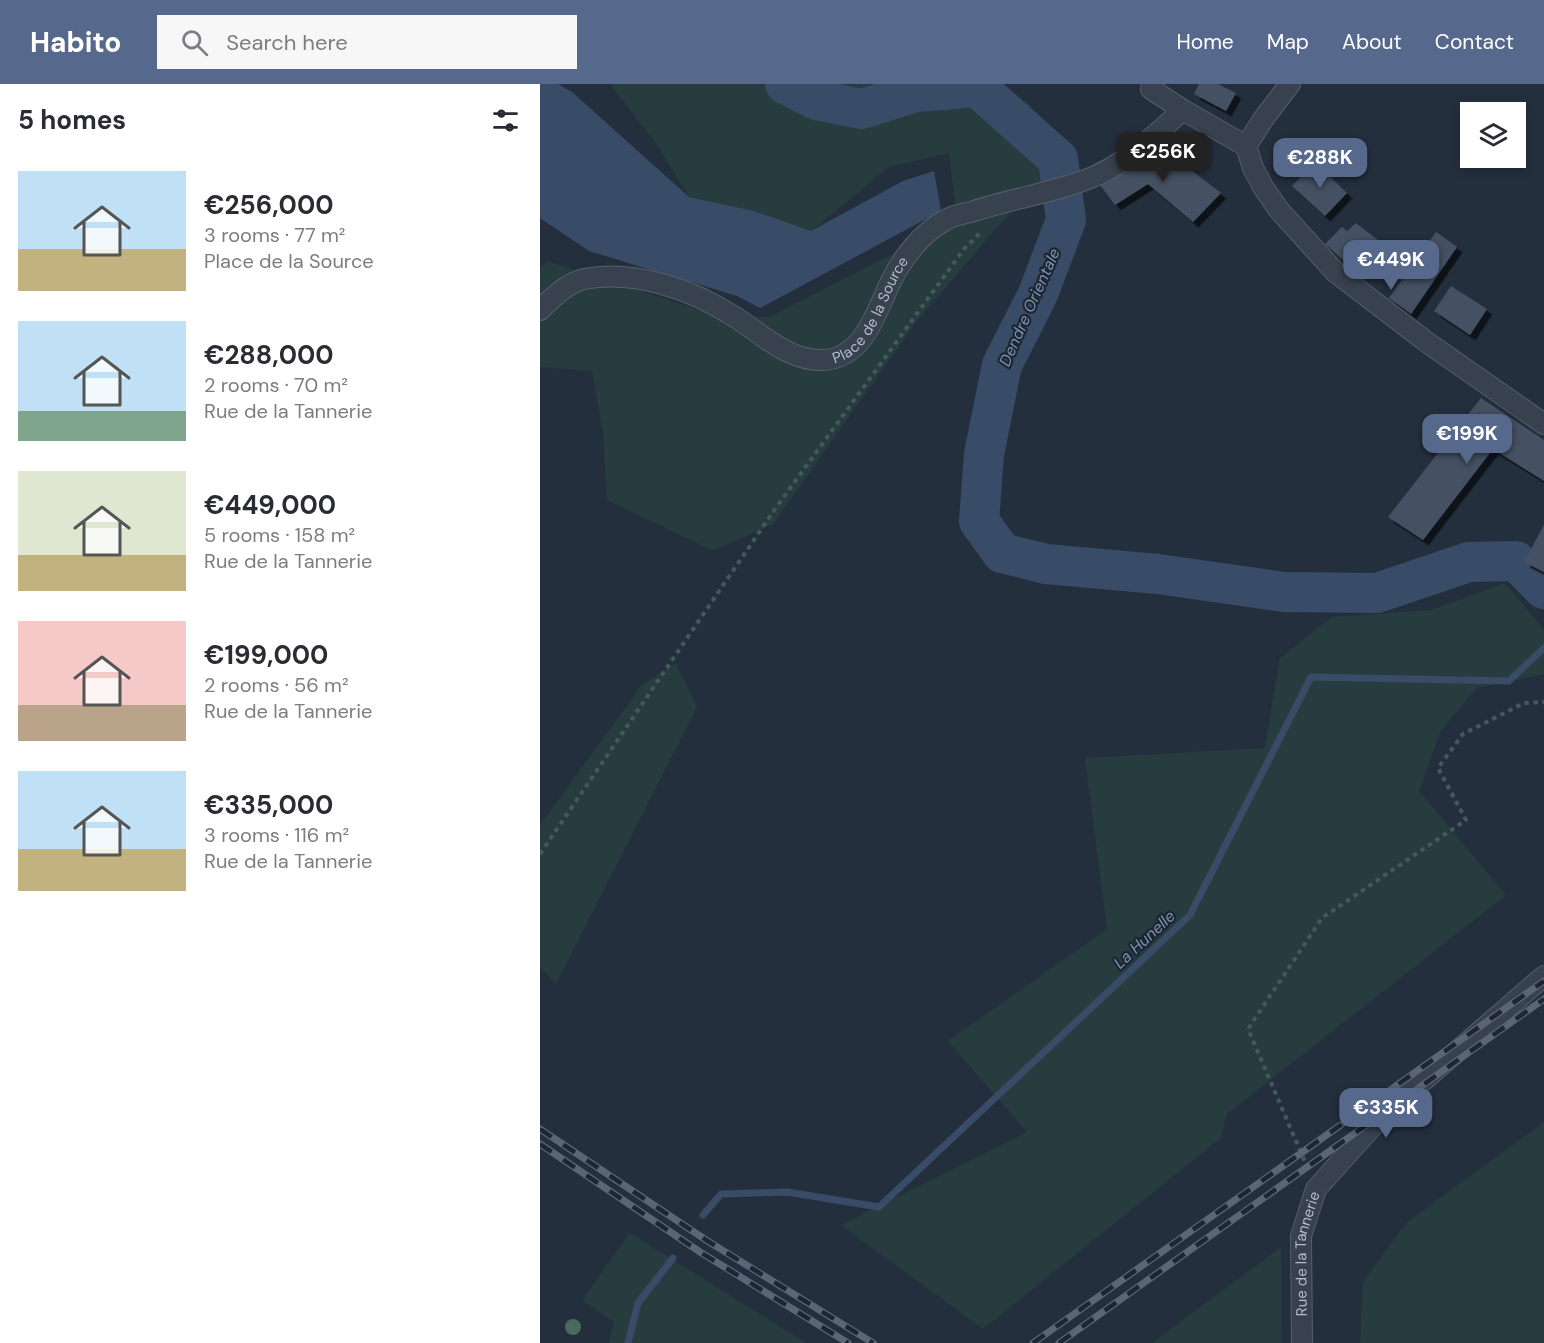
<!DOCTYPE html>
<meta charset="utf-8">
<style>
body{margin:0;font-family:"DM Sans",sans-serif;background:#f7f7f7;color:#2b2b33;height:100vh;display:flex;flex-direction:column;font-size:22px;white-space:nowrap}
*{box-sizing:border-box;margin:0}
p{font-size:20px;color:#7c7c81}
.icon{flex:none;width:33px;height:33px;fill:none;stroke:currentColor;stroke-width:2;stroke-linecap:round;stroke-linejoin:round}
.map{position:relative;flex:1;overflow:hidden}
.sheet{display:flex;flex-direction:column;background:#fff;width:540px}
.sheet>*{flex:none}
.fabs{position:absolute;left:920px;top:18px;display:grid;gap:12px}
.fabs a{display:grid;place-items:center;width:66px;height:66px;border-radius:0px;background:#fff;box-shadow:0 3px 9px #0003;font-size:30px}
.price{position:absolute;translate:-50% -51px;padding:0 14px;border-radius:12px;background:#56698c;color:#fff;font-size:20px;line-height:39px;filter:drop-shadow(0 2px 3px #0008)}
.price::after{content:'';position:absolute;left:50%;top:36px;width:18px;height:14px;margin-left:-9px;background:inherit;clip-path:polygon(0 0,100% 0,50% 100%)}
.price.selected{background:#222;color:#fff}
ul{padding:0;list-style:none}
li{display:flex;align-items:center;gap:18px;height:150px;padding:0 18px}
li span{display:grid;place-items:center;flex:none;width:168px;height:120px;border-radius:0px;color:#555}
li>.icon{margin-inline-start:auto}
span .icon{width:72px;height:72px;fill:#fffc;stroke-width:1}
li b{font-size:26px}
h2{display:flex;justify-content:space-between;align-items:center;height:72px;padding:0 18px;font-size:26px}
header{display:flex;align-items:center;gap:36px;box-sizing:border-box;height:84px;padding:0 30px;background:#56698c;color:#fff}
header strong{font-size:28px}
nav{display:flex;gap:33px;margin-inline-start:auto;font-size:21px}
.search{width:420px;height:54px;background:#f7f7f7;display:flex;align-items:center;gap:15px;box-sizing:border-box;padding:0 21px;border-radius:0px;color:#7c7c81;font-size:22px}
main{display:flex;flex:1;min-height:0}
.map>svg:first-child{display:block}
.green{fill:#263c3f}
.water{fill:#394c67}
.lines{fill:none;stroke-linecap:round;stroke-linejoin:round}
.stream{stroke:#394c67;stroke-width:7}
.river{stroke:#394c67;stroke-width:40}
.building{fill:#455162;filter:url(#shadow)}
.minor-casing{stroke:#565f6c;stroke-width:22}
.path{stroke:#44595c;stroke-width:4;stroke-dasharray:4.5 4.5;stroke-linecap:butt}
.minor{stroke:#38414e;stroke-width:20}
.rail-casing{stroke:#5a6575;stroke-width:7}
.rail{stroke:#1d2633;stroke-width:4.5;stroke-dasharray:14;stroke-linecap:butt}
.tree{fill:#4b6a5d}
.labels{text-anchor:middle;stroke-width:4.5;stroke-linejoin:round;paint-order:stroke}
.street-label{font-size:15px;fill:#b4bcc9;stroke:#1d2633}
.water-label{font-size:16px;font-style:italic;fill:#7c92b1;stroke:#1d2633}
</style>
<header>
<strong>Habito</strong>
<div class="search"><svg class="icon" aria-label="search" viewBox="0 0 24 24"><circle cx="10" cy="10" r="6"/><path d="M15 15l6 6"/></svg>Search here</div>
<nav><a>Home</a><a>Map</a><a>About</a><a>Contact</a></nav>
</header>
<main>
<section class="sheet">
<h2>5 homes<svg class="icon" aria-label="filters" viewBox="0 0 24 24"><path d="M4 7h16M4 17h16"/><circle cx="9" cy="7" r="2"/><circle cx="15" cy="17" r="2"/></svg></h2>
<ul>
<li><span style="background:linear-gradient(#bfe0f5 65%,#c2b280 0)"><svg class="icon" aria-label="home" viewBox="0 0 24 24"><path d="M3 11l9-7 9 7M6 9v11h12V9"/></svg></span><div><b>€256,000</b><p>3 rooms · 77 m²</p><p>Place de la Source</p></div></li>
<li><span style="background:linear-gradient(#bfe0f5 75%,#7fa58c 0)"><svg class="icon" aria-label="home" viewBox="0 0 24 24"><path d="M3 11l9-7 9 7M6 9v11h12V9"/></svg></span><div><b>€288,000</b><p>2 rooms · 70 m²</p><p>Rue de la Tannerie</p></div></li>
<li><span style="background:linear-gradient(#dfe7d0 70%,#c2b280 0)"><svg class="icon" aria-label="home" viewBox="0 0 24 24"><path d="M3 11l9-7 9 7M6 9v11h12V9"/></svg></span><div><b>€449,000</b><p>5 rooms · 158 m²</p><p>Rue de la Tannerie</p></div></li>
<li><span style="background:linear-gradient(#f6c9c9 70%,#b9a48a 0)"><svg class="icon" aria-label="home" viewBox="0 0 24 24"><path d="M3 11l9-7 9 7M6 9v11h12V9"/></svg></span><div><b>€199,000</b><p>2 rooms · 56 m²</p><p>Rue de la Tannerie</p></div></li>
<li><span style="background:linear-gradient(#bfe0f5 65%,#c2b280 0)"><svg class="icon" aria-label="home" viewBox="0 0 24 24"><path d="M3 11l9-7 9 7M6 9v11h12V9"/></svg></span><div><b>€335,000</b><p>3 rooms · 116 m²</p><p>Rue de la Tannerie</p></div></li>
</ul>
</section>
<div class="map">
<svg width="1004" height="1259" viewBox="0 0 1004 1259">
<defs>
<filter id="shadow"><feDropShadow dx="5.5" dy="5.5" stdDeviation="0" flood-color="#0009"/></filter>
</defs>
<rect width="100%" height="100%" fill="#242f3e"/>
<!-- green -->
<g class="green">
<polygon points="70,0 459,0 490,21 504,94 453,148 377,237 233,440 173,467 67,416 63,350 52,287 0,283 0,184 7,177 181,233 229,233 417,137 409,69 349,83 271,147 214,127 149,113 117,61"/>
<polygon points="965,499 1004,546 1004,590 937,604 901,646 879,707 966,811 687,1030 681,1054 443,1245 301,1141 487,1048 408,957 567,845 545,674 725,664 740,574 792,533 891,526"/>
<polygon points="136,579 157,623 16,900 0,883 0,741 102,601"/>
<polygon points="1004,1038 1004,1259 820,1259 823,1198 866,1139"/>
<polygon points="90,1149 266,1259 69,1259 74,1238 42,1216"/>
<polygon points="741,1163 742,1259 612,1259"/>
</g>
<!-- water -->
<polygon class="water" points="0,0 18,0 32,8 149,113 214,127 271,147 363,97 394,87 401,127 220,224 197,212 49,167 0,134"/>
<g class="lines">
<!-- stream -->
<g class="stream">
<polyline points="163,1131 181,1110 247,1108 339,1123 650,831 771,593 969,597 1004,564"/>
<polyline points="88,1259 98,1219 133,1174"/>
</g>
<!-- river -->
<polyline class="river" points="245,0 276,16 322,25 376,8 437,3 518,75 526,136 498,210 462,281 444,370 439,437 462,469 506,480 618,490 744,508 837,509 929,478 976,477 1004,505"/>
</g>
<!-- building -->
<g class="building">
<polygon points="659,0 678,0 696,9 686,27 654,10"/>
<polygon points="621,63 681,109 653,138 608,100 575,121 558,98"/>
<polygon points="775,78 807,109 785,132 752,102"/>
<polygon points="816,139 838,156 813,185 785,160 802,143 807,147"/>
<polygon points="896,148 917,163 871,230 849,214"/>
<polygon points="911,202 947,225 930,251 894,227"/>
<polygon points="941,314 1004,356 1004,397 953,365 883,456 848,433"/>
<polygon points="1004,441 1004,488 984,478"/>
</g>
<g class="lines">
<defs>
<g id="minor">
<polyline points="750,0 724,34 706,62 713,84 723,103 739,126 795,188 888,259 1004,340"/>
<polyline points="611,5 643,26 706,62"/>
<path id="s1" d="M0 226C12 214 27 199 44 195 94 185 153 206 195 233 223 251 248 277 283 276 329 274 338 217 357 186 369 166 384 148 404 137 412 131 424 130 434 127 471 115 511 109 548 95 585 81 613 52 643 26"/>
<path id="s2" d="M762 1259 761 1152 776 1105 839 1035 1004 892"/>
</g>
</defs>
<!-- minor casing -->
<use href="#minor" class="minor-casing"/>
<!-- path -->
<g class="path">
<polyline points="0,770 235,425 424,165 442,147"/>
<polyline points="768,1085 708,945 782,834 926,736 898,684 923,650 984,619 1004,618"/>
</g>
<!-- minor -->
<use href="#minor" class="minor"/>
<defs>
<g id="rail">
<polyline points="0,1045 166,1156 333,1259"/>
<polyline points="0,1060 160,1168 308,1259"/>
<polyline points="493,1259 1004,897"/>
<polyline points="519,1259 1004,915"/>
</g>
</defs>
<!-- rail casing -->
<use href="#rail" class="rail-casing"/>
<!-- rail -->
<use href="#rail" class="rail"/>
</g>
<!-- trees -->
<circle class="tree" cx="33" cy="1243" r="8"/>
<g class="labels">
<!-- street labels -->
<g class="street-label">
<text dy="5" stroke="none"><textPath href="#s1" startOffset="387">Place de la Source</textPath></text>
<text dy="5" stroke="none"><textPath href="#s2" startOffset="90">Rue de la Tannerie</textPath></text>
</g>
<!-- water labels -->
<g class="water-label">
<text transform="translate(489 223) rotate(-66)" y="6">Dendre Orientale</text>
<text transform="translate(604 855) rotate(-43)" y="6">La Hunelle</text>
</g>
</g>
</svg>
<div class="fabs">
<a><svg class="icon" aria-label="layers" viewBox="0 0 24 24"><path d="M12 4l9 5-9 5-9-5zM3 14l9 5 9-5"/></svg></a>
</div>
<b class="price selected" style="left:623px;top:99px">€256K</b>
<b class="price" style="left:780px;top:105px">€288K</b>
<b class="price" style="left:851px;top:207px">€449K</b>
<b class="price" style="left:927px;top:381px">€199K</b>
<b class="price" style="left:846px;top:1055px">€335K</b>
</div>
</main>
